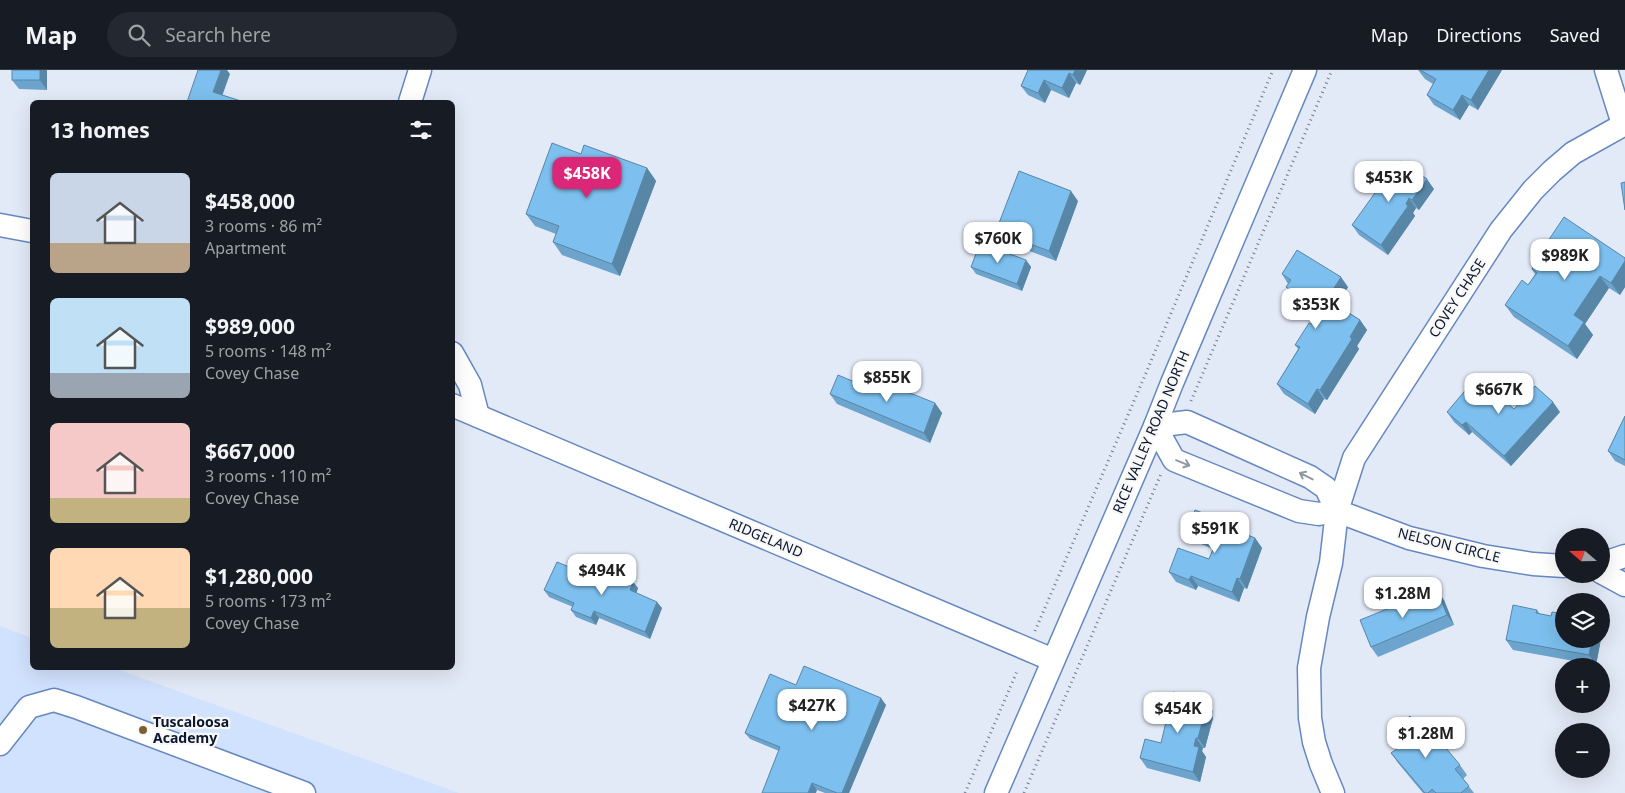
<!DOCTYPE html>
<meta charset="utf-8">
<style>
body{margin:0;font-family:"Noto Sans",sans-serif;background:#242831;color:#f1f3f6;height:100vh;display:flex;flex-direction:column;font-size:19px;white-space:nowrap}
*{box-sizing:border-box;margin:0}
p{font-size:16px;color:#9ea1a6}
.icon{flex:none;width:28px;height:28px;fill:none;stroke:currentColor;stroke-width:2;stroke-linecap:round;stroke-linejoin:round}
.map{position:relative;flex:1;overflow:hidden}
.sheet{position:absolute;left:30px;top:30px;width:425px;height:570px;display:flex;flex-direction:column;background:#171b24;border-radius:8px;box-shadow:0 5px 20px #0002}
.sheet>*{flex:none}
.needle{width:32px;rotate:290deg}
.controls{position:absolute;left:1555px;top:458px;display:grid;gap:10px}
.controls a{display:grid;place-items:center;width:55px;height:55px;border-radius:50%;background:#171b24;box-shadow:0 5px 20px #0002;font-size:25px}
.price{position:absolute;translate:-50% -42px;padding:0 11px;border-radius:10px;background:#fff;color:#222;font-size:16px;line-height:32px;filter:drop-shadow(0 1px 2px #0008)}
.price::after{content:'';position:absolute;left:50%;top:30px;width:15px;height:11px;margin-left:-8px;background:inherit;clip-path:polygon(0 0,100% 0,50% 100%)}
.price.on{background:#db2777;color:#fff}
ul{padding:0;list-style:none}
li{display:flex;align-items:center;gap:15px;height:125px;padding:0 20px}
li span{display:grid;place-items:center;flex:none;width:140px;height:100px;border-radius:8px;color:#555}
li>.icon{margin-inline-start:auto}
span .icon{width:60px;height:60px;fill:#fffc;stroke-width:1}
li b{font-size:21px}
h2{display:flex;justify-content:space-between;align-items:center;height:60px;padding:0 20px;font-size:21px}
header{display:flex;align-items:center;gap:30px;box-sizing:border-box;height:70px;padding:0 25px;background:#171b24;border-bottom:1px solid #363941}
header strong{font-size:24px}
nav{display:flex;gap:28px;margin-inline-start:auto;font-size:18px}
.search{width:350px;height:45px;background:#242831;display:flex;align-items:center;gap:12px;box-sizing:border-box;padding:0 18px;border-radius:28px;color:#9ea1a6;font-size:19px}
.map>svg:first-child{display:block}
.built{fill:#d1e2fe}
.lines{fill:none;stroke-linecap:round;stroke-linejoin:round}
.minor-casing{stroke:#6688c1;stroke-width:25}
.path{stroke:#707a8c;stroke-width:3;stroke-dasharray:1 4;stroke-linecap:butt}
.minor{stroke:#fff;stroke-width:22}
.wall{fill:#6ca4cd}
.shaded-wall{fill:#5886a7}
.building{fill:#7dbfee;stroke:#5886a7}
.oneway{stroke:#9197a0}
.poi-dot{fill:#7b6132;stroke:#f7f7f7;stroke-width:2}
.labels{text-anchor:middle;stroke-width:4.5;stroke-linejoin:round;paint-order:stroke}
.street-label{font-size:14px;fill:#0b172d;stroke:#f7f7f7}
.poi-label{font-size:14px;font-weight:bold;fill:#0b172d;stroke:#f7f7f7;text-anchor:start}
</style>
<header>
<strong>Map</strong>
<div class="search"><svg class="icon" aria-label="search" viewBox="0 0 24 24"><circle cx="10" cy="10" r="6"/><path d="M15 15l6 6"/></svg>Search here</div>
<nav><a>Map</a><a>Directions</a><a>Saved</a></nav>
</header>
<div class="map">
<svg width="1625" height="723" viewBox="0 0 1625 723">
<rect width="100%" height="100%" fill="#e3eaf7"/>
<!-- built -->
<polygon class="built" points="0,556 32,568 32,598 114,598 459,723 0,723"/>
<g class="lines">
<defs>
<g id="minor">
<polyline points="1606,0 1623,54"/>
<polyline points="410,32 420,0"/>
<polyline points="0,155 32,161"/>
<polyline points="452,283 470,315 478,346"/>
<polyline points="452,335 1053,590"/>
<polyline points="1337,441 1326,418 1310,407 1187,352 1155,356 1174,390 1299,441 1319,444 1337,441 1409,468 1483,486 1533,494 1564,496"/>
<polyline points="1601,494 1625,486"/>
<polyline points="1601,502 1625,515"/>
<polyline points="0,674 29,637 54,630 76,637 304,723"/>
<polyline points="996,723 1155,356 1172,313 1305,0"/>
<polyline points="1333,723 1321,694 1314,672 1310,648 1309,598 1318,547 1331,493 1337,441 1354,388 1501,160 1533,120 1552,101 1573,83 1625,54"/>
</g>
</defs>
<!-- minor casing -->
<use href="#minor" class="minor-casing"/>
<!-- path -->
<g class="path">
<polyline points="1191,331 1332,0"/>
<polyline points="1035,561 1146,303 1273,0"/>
<polyline points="965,723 1018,599"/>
<polyline points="1024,723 1161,404"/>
</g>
<!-- minor -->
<use href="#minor" class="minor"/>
</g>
<!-- wall -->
<g class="wall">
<polygon points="47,0 47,20 19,19 12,10"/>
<polygon points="1028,0 1087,0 1080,15 1076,13 1069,28 1051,20 1045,33 1028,25 1021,16"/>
<polygon points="1418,0 1502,0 1478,40 1469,35 1460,50 1434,35 1427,25 1433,14 1425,9"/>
<polygon points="581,84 647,98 656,111 620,206 562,185 553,172 556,164 535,156 526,144"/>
<polygon points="1382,118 1434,119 1419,140 1416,138 1413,143 1415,146 1388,185 1359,165 1352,155"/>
<polygon points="1078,131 1056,191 1003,171 996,161"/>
<polygon points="1548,171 1625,188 1625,217 1620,225 1609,218 1585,254 1593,265 1577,289 1514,247 1505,235 1528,215 1535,204 1532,199 1546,188 1553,178"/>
<polygon points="1026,190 1031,197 1022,221 976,204 971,197"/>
<polygon points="1282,204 1348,217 1337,235 1360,250 1367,260 1357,276 1359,279 1327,330 1324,329 1315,344 1284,324 1277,314 1298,279 1295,275 1314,255 1323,240 1317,232 1314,230 1309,237 1293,227 1286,217 1288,214"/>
<polygon points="1484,319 1514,339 1560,342 1511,396 1472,362 1469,365 1454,352 1447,342"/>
<polygon points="830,324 886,325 935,333 942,343 930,373 837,334"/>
<polygon points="1625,346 1625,396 1615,391 1608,381"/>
<polygon points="1225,456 1255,468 1262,478 1247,519 1244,518 1239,532 1198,516 1196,520 1176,512 1169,502 1209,489 1213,479 1194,471 1187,461"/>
<polygon points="597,508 633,512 638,518 636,523 662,538 650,569 599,548 596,555 576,547 571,540 573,537 549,527 544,520"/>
<polygon points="1444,530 1454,555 1378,587 1371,577 1402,541 1415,535"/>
<polygon points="1537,540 1540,544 1601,569 1596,595 1513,580 1506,570"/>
<polygon points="796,615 886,635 849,723 825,723 817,720 779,681 750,669 745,663"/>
<polygon points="1213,641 1212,646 1213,648 1205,678 1203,678 1202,681 1206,687 1200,712 1147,698 1140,688"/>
<polygon points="1387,665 1460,695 1467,705 1463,709 1474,723 1423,723 1398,693 1391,683 1397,679"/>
</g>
<!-- shaded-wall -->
<g class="shaded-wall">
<polygon points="40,0 47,0 47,20 40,10"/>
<polygon points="221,0 227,0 230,4 220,32 213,22"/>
<polygon points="1075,0 1087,0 1080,15 1073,5"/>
<polygon points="1489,0 1502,0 1478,40 1471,30"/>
<polygon points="1069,3 1076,13 1069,28 1062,18"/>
<polygon points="1044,10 1051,20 1045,33 1038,23"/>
<polygon points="1462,25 1469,35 1460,50 1453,40"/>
<polygon points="647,98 656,111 620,206 612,194"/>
<polygon points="1427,109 1434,119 1419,140 1412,130"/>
<polygon points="1071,121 1078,131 1056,191 1049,181"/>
<polygon points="1409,128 1416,138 1413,143 1415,146 1388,185 1381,175"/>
<polygon points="1026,190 1031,197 1022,221 1017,214"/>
<polygon points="1625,191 1625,217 1620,225 1611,213"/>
<polygon points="1600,206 1609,218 1585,254 1593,265 1577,289 1568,276 1574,245"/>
<polygon points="1341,207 1348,217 1334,239 1327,229"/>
<polygon points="1307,220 1314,230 1309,237 1302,227"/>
<polygon points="1360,250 1367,260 1357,276 1359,279 1327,330 1320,320 1350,267"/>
<polygon points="1317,319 1324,329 1315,344 1308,334"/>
<polygon points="1553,332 1560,342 1511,396 1504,386"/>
<polygon points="935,333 942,343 930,373 924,363"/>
<polygon points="1466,352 1472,362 1469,365 1462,355"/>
<polygon points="1221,450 1228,460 1219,456"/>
<polygon points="1255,468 1262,478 1247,519 1240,509"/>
<polygon points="1191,506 1198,516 1196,520 1189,510"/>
<polygon points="1237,508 1244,518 1239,532 1232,522"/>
<polygon points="633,512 638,518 635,527 630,520"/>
<polygon points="1437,520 1444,530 1454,555 1447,545"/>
<polygon points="657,532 662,538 650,569 645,562"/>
<polygon points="594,541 599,548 596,555 591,548"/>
<polygon points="1592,569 1601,569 1596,595 1589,585"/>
<polygon points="881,628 886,635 849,723 842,723"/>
<polygon points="1206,631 1213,641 1212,646 1213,648 1205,678 1198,668"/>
<polygon points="1196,668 1203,678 1202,681 1206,687 1200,712 1193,702 1194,676"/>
<polygon points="812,713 817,720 816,723 808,723"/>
</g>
<!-- building -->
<g class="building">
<rect x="12" y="0" width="28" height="10"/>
<polygon points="198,0 221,0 213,22 244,32 187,32"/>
<polygon points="1028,0 1075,0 1073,5 1069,3 1062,18 1044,10 1038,23 1021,16"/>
<polygon points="1420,0 1489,0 1471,30 1462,25 1453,40 1427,25 1436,9"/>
<polygon points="552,73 581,84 584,75 647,98 612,194 553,172 559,156 526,144"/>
<polygon points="1400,91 1427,109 1412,130 1409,128 1406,134 1408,136 1381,175 1352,155 1380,116 1382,118"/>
<polygon points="1019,101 1071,121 1049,181 996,161"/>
<polygon points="1625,112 1625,140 1621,113"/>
<polygon points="1564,147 1625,188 1625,191 1611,213 1600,206 1574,245 1584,252 1568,276 1505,235 1522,210 1528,215 1537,203 1532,199 1542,185 1546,188 1555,175 1548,171"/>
<polygon points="980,173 1026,190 1017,214 971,197"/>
<polygon points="1297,180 1341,207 1327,229 1360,250 1350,267 1352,269 1320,320 1317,319 1308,334 1277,314 1300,277 1295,275 1309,253 1314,255 1326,236 1315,230 1317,226 1307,220 1302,227 1286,217 1291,210 1282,204"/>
<polygon points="838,305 886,325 890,315 935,333 924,363 830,324"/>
<polygon points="1474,310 1484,319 1488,316 1514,339 1535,316 1553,332 1504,386 1466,352 1462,355 1447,342"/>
<polygon points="1625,346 1625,390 1608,381"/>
<polygon points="1195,440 1221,450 1219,456 1222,457 1222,455 1255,468 1240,509 1237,508 1232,522 1191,506 1189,510 1169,502 1178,478 1209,489 1216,472 1187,461"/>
<polygon points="557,492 597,508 602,498 633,512 630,520 657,532 645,562 594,541 591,548 571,540 574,533 544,520"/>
<polygon points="1437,520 1447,545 1371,577 1360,550 1397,535 1400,541 1415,535 1413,530"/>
<polygon points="1513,535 1537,540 1536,543 1551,546 1552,542 1564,544 1564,569 1592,569 1589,585 1506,570"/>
<polygon points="804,596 881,628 842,723 837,723 812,713 808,723 762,723 780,677 745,663 770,604 796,615"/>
<polygon points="1173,622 1206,631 1204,637 1206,638 1198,668 1196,668 1194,676 1199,677 1193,702 1140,688 1145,669 1161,673"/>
<polygon points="1410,646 1421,658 1426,654 1460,695 1455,699 1469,716 1461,723 1436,723 1432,719 1428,723 1425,723 1391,683 1398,678 1387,665"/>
</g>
<!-- one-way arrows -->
<defs><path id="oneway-shaft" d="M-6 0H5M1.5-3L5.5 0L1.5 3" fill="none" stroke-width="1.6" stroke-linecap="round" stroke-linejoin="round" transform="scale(1.25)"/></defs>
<g class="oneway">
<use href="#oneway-shaft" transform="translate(1183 393) rotate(22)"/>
<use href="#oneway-shaft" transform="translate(1306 406) rotate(-153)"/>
</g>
<!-- markers -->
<circle class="poi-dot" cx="143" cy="660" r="5"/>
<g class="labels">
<!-- street labels -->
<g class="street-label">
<text transform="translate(1457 228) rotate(-57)" y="5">COVEY CHASE</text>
<text transform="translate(1151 362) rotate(-67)" y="5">RICE VALLEY ROAD NORTH</text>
<text transform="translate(766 468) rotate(23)" y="5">RIDGELAND</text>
<text transform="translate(1449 475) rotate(14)" y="5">NELSON CIRCLE</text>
</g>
<!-- poi labels -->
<g class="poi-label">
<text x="153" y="657">Tuscaloosa<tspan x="153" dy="16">Academy</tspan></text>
</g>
</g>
</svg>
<div class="controls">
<a><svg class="needle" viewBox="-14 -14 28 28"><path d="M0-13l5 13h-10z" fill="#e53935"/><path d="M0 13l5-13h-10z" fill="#9ea1a6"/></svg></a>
<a><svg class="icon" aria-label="layers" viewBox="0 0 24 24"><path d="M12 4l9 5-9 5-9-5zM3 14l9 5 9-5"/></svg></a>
<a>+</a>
<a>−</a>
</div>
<b class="price on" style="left:587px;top:129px">$458K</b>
<b class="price" style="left:1389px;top:133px">$453K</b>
<b class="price" style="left:998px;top:194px">$760K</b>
<b class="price" style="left:1565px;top:211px">$989K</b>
<b class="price" style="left:1316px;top:260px">$353K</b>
<b class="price" style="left:887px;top:333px">$855K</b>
<b class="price" style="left:1499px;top:345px">$667K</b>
<b class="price" style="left:1215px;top:484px">$591K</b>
<b class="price" style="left:602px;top:526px">$494K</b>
<b class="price" style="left:1403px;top:549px">$1.28M</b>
<b class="price" style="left:812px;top:661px">$427K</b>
<b class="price" style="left:1178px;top:664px">$454K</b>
<b class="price" style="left:1426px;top:689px">$1.28M</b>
<section class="sheet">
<h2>13 homes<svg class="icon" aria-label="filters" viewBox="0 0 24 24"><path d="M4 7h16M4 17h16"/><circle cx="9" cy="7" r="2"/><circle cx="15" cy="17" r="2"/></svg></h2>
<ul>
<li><span style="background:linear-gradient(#c9d6e8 70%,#b9a48a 0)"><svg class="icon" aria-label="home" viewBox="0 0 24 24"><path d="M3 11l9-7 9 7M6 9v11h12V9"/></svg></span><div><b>$458,000</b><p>3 rooms · 86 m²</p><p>Apartment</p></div></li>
<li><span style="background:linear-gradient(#bfe0f5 75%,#9aa5b1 0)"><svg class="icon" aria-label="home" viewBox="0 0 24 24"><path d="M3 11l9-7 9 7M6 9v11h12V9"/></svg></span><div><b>$989,000</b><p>5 rooms · 148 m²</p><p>Covey Chase</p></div></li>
<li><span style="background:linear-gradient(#f6c9c9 75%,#c2b280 0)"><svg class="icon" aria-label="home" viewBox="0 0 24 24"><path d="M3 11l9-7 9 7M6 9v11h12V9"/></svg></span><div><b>$667,000</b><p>3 rooms · 110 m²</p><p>Covey Chase</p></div></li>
<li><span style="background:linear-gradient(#ffd9b3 60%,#c2b280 0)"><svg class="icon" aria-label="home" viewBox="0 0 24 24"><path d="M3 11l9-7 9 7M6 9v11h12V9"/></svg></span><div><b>$1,280,000</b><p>5 rooms · 173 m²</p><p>Covey Chase</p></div></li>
</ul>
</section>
</div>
